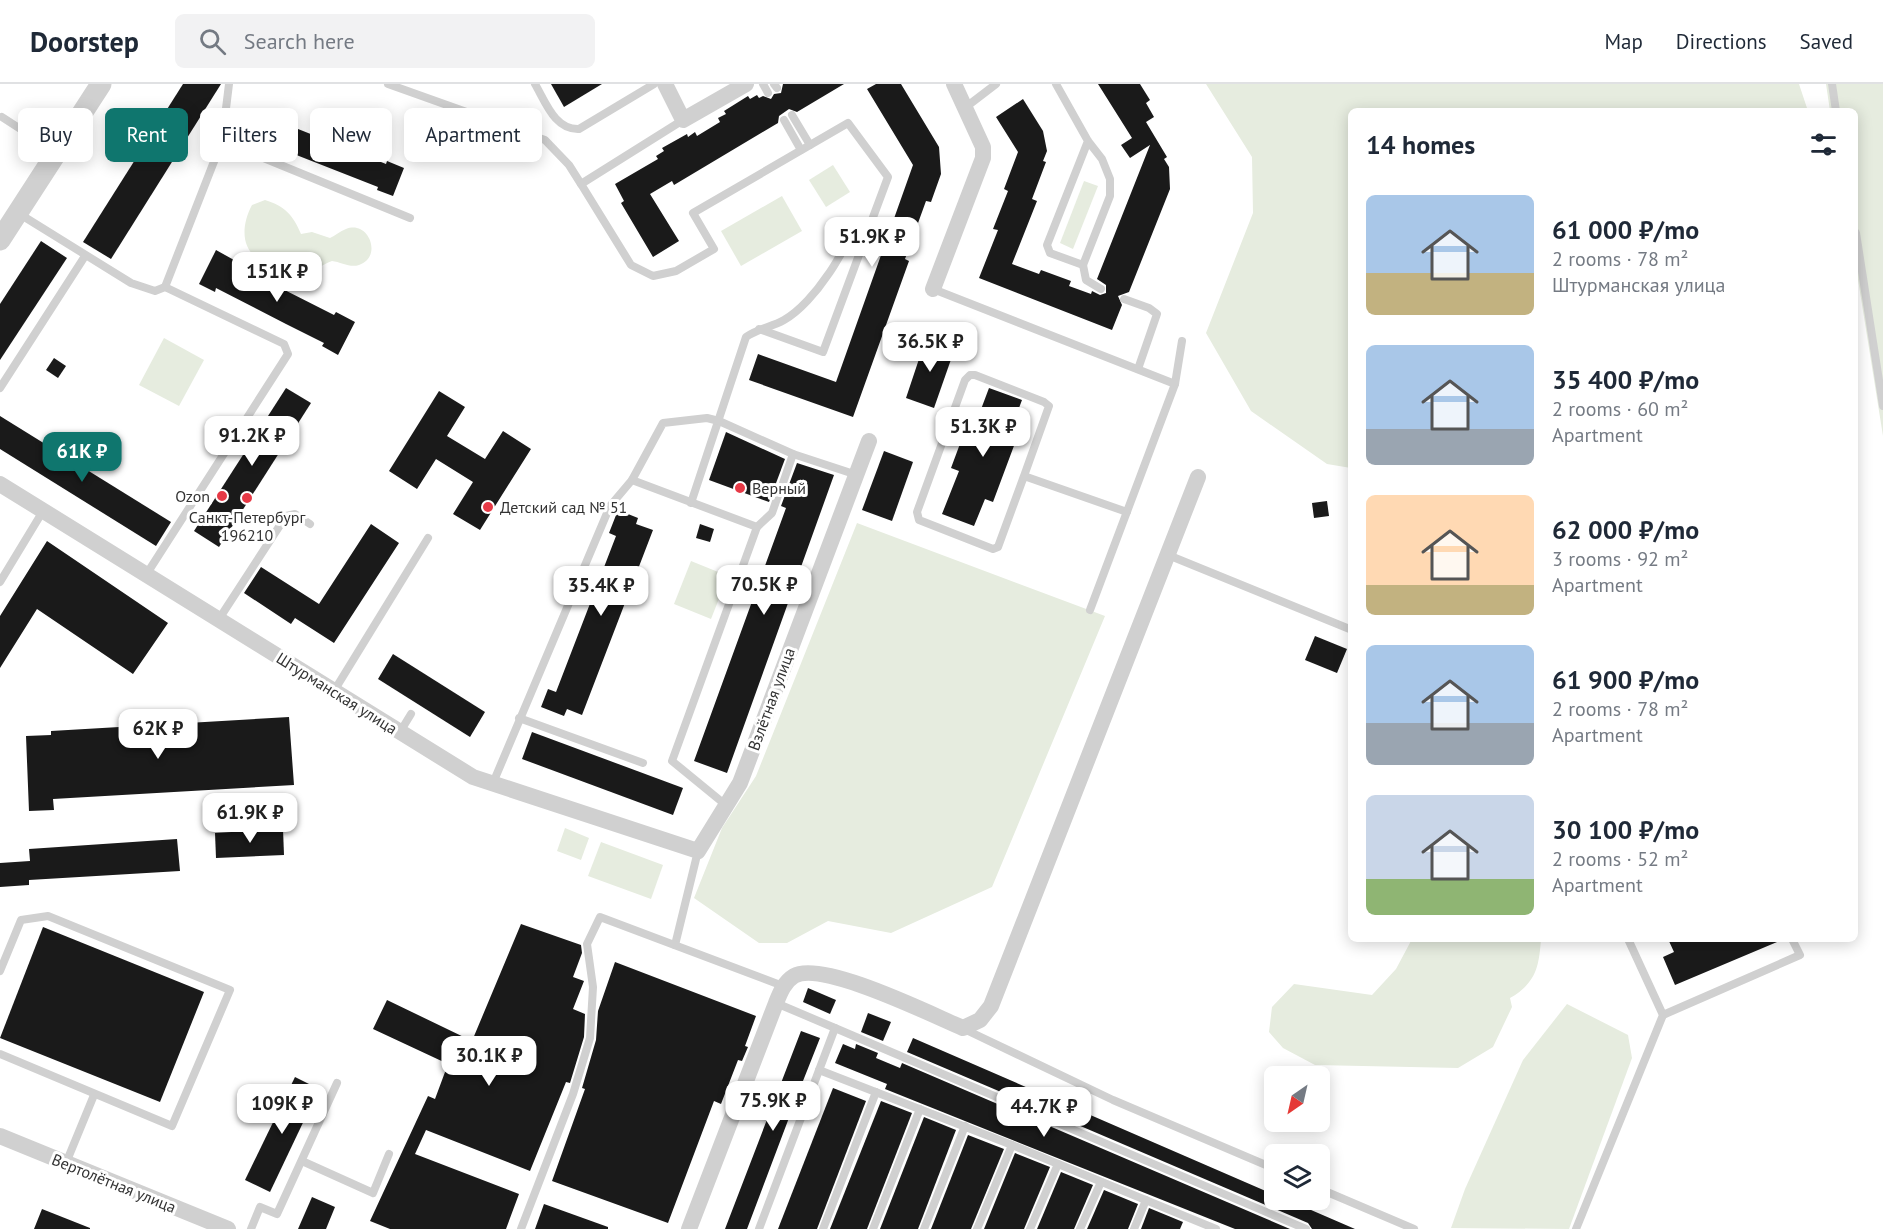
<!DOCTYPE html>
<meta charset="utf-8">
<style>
body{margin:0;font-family:"PT Sans",sans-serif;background:#f2f2f3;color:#1f2937;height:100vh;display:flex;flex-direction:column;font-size:22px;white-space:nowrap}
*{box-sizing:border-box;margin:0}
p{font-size:20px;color:#747a83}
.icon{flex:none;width:33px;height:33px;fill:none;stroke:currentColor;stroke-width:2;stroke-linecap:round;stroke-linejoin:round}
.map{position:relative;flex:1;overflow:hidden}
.sheet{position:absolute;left:1348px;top:24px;width:510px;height:834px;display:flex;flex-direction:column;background:#fff;border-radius:9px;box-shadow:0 3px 15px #0003}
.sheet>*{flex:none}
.banner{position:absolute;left:18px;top:24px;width:570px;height:54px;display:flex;gap:12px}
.needle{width:39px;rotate:214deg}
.controls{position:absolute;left:1264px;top:982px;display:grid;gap:12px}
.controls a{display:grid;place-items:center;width:66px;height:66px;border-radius:9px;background:#fff;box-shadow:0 3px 15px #0003;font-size:30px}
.price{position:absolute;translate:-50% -51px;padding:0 14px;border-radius:12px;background:#fff;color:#222;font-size:20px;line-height:39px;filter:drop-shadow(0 2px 3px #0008)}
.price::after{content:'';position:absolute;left:50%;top:36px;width:18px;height:14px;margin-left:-9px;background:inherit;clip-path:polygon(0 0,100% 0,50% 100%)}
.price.selected{background:#0f766e;color:#fff}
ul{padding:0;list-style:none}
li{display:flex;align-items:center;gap:18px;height:150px;padding:0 18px}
li span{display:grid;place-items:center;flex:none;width:168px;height:120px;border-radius:9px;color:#555}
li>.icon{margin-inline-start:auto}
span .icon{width:72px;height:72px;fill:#fffc;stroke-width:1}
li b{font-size:26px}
h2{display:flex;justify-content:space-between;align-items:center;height:72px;padding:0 18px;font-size:26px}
.pill{padding:0 21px;border-radius:9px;background:#fff;box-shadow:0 3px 15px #0003;font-size:21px;line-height:54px}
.pill.selected{background:#0f766e;color:#fff}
header{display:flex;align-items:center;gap:36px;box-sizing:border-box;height:84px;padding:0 30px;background:#fff;border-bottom:2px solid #e0e1e3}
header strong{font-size:28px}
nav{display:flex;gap:33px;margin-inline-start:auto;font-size:21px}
.search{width:420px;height:54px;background:#f2f2f3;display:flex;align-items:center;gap:15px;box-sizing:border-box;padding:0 21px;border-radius:9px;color:#747a83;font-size:22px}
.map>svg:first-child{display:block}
.green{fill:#e6ecdf}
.building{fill:#1a1a1a}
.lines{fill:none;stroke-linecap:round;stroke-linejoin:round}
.service{stroke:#d0d0d0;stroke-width:8}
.minor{stroke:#d0d0d0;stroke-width:16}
.tertiary{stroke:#d0d0d0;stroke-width:21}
.poi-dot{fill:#e63946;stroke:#fff;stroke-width:2}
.labels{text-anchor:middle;stroke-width:6;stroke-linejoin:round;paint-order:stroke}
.poi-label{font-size:16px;fill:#333;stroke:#fff;text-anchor:start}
.street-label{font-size:16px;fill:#333;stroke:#fff}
</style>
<header>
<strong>Doorstep</strong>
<div class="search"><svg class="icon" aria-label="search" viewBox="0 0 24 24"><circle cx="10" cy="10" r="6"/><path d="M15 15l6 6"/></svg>Search here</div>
<nav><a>Map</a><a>Directions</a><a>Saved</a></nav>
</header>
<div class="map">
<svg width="1883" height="1145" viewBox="0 0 1883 1145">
<rect width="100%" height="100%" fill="#fff"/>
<!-- green -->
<g class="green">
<polygon points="1206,0 1799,0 1808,27 1352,27 1351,384 1327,380 1251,327 1206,249 1253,129 1252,73"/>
<polygon points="1826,0 1883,0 1883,352 1856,183 1856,27 1830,27"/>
<polygon points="833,81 850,108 826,123 809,96"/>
<polygon points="1084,97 1098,102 1073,165 1060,159"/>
<polygon points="782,112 802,147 741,182 721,147"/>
<path d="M265 116C285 122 293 131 301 150L312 148 330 154C335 152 340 147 346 145 369 136 383 173 359 181 350 184 341 178 332 177 314 184 306 196 291 175 249 188 234 155 252 121Z"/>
<polygon points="164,254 204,276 179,322 139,301"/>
<polygon points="857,439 1105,532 992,803 891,849 828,837 787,859 759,859 694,814 722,744 756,692"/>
<polygon points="691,477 728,492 711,535 674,520"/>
<polygon points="565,744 589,754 581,776 557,767"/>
<polygon points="601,758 663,781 651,815 588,792"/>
<path d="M1412 855H1541C1539 883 1536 899 1510 914L1512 923 1493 963 1458 984 1315 981 1283 964 1269 948 1272 923 1294 900 1372 911 1396 885Z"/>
<polygon points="1567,920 1628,951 1632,974 1569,1145 1451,1144 1465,1105 1523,976"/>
</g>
<!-- building -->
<g class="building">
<polygon points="183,0 221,0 111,175 83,158"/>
<polygon points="551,0 602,0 564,23"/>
<polygon points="783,0 844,0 797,28 789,25 779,32 778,39 674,101 672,97 650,110 679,157 653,173 621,119 624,117 615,100 658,75 656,72 664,67 662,64 687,50 688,53 695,48 697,52 720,38 718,34 726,30 724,27 748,12 750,15 757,11 759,14 763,12 771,15 774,10 781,9"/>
<polygon points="876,0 901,0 939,63 941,90 931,118 926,117 905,175 909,177 853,333 749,296 758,270 836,298 913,81 867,5"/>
<polygon points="1098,0 1140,0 1150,16 1146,19 1154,33 1146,38 1167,73 1164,75 1169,83 1170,105 1129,208 1118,212 1122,221 1112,246 979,194 998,146 993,145 1008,107 1004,105 1018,68 996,33 1023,15 1043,47 1047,67 1043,77 1046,78 1032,115 1037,117 1012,180 1039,190 1041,186 1071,197 1069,202 1091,210 1092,207 1100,211 1106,209 1106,201 1097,195 1150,61 1130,74 1121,61 1132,54"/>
<polygon points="270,30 289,38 288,41 386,80 387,77 404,84 393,112 377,106 378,103 276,63 275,66 258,60"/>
<polygon points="41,157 67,174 0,276 0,220"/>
<polygon points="216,166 234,176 233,180 334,231 336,228 355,238 338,271 322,262 324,259 286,240 216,204 215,208 199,200"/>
<polygon points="926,254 955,264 934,324 906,314"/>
<polygon points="54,274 66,282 58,294 46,286"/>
<polygon points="286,304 311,319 219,463 194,447"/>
<polygon points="989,304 1022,316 1010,348 1018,351 993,418 985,415 974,442 942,430 959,387 951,384 964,349 971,352"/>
<polygon points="439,307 465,323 447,352 485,375 503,347 531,365 480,446 453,430 473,398 436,375 417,405 389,387"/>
<polygon points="0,332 171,438 156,462 0,365"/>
<polygon points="726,348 785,375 769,418 709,396"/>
<polygon points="884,367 913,378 892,437 862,426"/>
<polygon points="797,379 834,391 727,689 694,677 786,424 781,422"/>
<polygon points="1327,417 1329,432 1314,434 1312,419"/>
<polygon points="618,426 638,434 636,440 653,446 582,631 567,625 564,632 541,623 548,605 556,608 616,452 609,449"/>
<polygon points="371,440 399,459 334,559 295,534 291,540 244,509 261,483 319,520"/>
<polygon points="700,440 714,445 710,458 696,454"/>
<polygon points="47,457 168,539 133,590 37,525 0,584 0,532"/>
<polygon points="1315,552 1347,565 1337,589 1305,576"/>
<polygon points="393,570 485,628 470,653 378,595"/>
<polygon points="289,633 294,701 53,715 54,726 29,727 26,652 51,651 51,647"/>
<polygon points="532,648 683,704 673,731 522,675"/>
<polygon points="283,745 284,771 216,774 215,749"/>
<polygon points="177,755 180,787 29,796 29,801 0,803 0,779 30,777 29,765"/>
<polygon points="521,840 581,861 582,869 573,893 584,897 573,925 585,930 584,953 570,999 566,998 530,1087 426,1046 415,1070 519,1110 506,1145 390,1145 370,1137 428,1012 435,1015 448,980 373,945 387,916 472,957"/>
<polygon points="43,843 204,908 160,1018 0,954"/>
<polygon points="1668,855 1784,855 1675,901 1663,873 1674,868"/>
<polygon points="615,878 756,932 745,962 748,963 742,977 738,976 721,1020 714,1017 668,1139 552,1097 585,1005 582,1004 596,956 598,927"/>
<polygon points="808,904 836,916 830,930 803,918"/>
<polygon points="868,929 891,938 883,957 861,948"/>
<polygon points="801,947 820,954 801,1002 747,1145 725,1145"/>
<polygon points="913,954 1275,1111 1275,1116 1288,1116 1355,1145 1312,1145 1308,1139 907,968"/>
<polygon points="843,960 855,965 856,960 878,969 876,974 900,984 902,979 1290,1145 1235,1145 885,1005 887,1000 835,979"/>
<polygon points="295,993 319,1005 270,1108 245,1096"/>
<polygon points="833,1004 866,1017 817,1145 778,1145"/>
<polygon points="881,1017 912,1029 867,1145 830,1145"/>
<polygon points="924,1033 956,1046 918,1145 880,1145"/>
<polygon points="968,1051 1004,1065 971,1145 931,1145"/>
<polygon points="1015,1069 1050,1083 1024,1145 984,1145"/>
<polygon points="1061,1088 1093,1101 1074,1145 1037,1145"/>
<polygon points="1104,1106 1138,1120 1128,1145 1087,1145"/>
<polygon points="312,1113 335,1123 326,1145 298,1145"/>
<polygon points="544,1120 608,1143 608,1145 535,1145"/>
<polygon points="1149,1124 1183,1138 1180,1145 1141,1145"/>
<polygon points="42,1125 90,1144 90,1145 34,1145"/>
</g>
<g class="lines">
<!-- service -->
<g class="service">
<polyline points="388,0 545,56 569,81 581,100"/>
<path d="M535 0C546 19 555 46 579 45L654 0"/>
<polyline points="763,0 768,9"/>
<polyline points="774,0 777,4"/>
<polyline points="1056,0 1088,57 1102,75 1110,95 1110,112 1083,181 1050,169 1047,161 1088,57"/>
<polyline points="1832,0 1836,27"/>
<polyline points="966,23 996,0"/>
<polyline points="792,31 810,61"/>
<polyline points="2,33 56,68"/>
<path d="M683 36 581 100 631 181 653 192 676 187 714 165 693 129 848 39 888 93 869 144C845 153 841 174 827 192 817 207 800 227 784 236 772 243 759 244 746 253L691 419"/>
<polyline points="784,36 801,66"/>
<polyline points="222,57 410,134"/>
<polyline points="18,129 131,199 155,207 165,203 284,260 288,270 146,491"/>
<polyline points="1856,149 1883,322"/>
<polyline points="1083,181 1086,196 1101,205"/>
<polyline points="165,203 222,57 229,0"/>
<polyline points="933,205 1175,300"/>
<polyline points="1124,215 1149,224 1157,230 1138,285"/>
<polyline points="759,245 823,268 869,144"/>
<polyline points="0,304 85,172"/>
<polyline points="1024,392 998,463 993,465 919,436 917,428 965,296 970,291 975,291 1044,318 1049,322 1024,392 1127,428"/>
<polyline points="632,396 757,443 672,677 727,722"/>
<polyline points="783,399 793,370"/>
<polyline points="757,443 772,429 780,406"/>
<polyline points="1168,471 1352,546"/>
<polyline points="0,498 43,427"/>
<polyline points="1090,526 1175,300 1182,257"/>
<polyline points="219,535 286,432 295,430 310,440"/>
<polyline points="334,607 428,454"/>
<polyline points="519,634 643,679"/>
<polyline points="400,648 411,630"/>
<polyline points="493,699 610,422 632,396 663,339 707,334 719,337 793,370 857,391"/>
<polyline points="675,861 698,767"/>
<polyline points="0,887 21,836 48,832 230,906 172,1042 0,970"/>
<polyline points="776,919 835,944"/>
<polyline points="1663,931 1800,871 1792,855"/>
<polyline points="964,945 1113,1016 1275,1085"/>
<polyline points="819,986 1012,1061 1216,1145"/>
<polyline points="302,1077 373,1109 389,1070"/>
<polyline points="66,1079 94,1011"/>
<polyline points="1320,1105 1414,1145"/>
<polyline points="251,1145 260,1123 277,1130 337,999"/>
<polyline points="521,1145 573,1010 590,954 593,903 587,860 600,833 783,902"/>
<polyline points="759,1145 835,944 1306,1145"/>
<polyline points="823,1145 876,1008"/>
<polyline points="873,1145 920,1025"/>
<polyline points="924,1145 965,1042"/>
<polyline points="977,1145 1012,1061"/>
<polyline points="1030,1145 1058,1080"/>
<polyline points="1080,1145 1101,1098"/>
<polyline points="1134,1145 1146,1116"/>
<polyline points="1576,1145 1663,931 1628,855"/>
</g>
<!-- minor -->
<g class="minor">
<polyline points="665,0 683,36 746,0"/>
<polyline points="933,205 983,74 983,63 954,0"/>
<polyline points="0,400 473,693 698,767 740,699 869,357"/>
<polyline points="0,1052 228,1145"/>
<path d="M689 1145 776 919C780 909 784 898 794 892 822 876 932 931 963 944L980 936 991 922 1198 393"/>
</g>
<!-- tertiary -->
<polyline class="tertiary" points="0,156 101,0"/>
</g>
<!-- markers -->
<g class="poi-dot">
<circle cx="740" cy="404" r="6"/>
<circle cx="222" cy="412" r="6"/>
<circle cx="247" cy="414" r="6"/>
<circle cx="488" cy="423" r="6"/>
</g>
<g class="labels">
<!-- poi labels -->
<g class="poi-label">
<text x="752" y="410">Верный</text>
<text x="210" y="418" text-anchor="end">Ozon</text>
<text x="500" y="429">Детский сад № 51</text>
<text x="247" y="439" text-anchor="middle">Санкт-Петербург<tspan x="247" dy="18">196210</tspan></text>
</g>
<!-- street labels -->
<g class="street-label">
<text transform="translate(337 609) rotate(32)" y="6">Штурманская улица</text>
<text transform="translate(771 615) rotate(-70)" y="6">Взлётная улица</text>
<text transform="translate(114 1099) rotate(22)" y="6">Вертолётная улица</text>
</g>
</g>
</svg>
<div class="controls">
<a><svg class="needle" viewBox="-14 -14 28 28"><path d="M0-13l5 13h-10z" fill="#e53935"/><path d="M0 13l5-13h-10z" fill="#747a83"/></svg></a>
<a><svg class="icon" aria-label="layers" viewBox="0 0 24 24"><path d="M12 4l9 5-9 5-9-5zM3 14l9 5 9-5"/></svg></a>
</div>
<b class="price" style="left:872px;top:184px">51.9K ₽</b>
<b class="price" style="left:277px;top:219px">151K ₽</b>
<b class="price" style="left:930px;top:289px">36.5K ₽</b>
<b class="price" style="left:983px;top:374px">51.3K ₽</b>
<b class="price" style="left:252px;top:383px">91.2K ₽</b>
<b class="price selected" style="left:82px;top:399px">61K ₽</b>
<b class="price" style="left:764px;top:532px">70.5K ₽</b>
<b class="price" style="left:601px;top:533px">35.4K ₽</b>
<b class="price" style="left:158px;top:676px">62K ₽</b>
<b class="price" style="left:250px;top:760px">61.9K ₽</b>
<b class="price" style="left:489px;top:1003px">30.1K ₽</b>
<b class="price" style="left:773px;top:1048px">75.9K ₽</b>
<b class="price" style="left:282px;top:1051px">109K ₽</b>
<b class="price" style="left:1044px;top:1054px">44.7K ₽</b>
<div class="banner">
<a class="pill">Buy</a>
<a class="pill selected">Rent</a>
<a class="pill">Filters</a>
<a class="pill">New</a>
<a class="pill">Apartment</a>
</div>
<section class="sheet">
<h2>14 homes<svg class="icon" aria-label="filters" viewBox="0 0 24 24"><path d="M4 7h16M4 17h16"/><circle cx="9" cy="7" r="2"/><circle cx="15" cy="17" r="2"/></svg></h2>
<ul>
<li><span style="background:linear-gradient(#a9c7e8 65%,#c2b280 0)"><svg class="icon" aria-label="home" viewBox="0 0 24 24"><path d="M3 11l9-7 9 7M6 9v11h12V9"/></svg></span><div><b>61 000 ₽/mo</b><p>2 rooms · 78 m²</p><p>Штурманская улица</p></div></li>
<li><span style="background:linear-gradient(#a9c7e8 70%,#9aa5b1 0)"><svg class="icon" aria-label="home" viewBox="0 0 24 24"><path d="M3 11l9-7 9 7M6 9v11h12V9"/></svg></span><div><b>35 400 ₽/mo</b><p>2 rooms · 60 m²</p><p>Apartment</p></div></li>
<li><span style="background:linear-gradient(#ffd9b3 75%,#c2b280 0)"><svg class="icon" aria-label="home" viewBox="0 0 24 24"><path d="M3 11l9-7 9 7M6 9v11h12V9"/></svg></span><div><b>62 000 ₽/mo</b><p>3 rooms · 92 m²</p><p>Apartment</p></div></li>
<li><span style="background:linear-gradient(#a9c7e8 65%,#9aa5b1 0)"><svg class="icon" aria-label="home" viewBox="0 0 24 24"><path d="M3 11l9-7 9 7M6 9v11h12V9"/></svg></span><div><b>61 900 ₽/mo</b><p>2 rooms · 78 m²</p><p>Apartment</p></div></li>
<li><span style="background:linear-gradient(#c9d6e8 70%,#8fb573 0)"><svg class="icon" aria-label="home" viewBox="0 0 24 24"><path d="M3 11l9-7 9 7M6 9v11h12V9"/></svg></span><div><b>30 100 ₽/mo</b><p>2 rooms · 52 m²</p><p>Apartment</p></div></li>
</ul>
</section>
</div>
